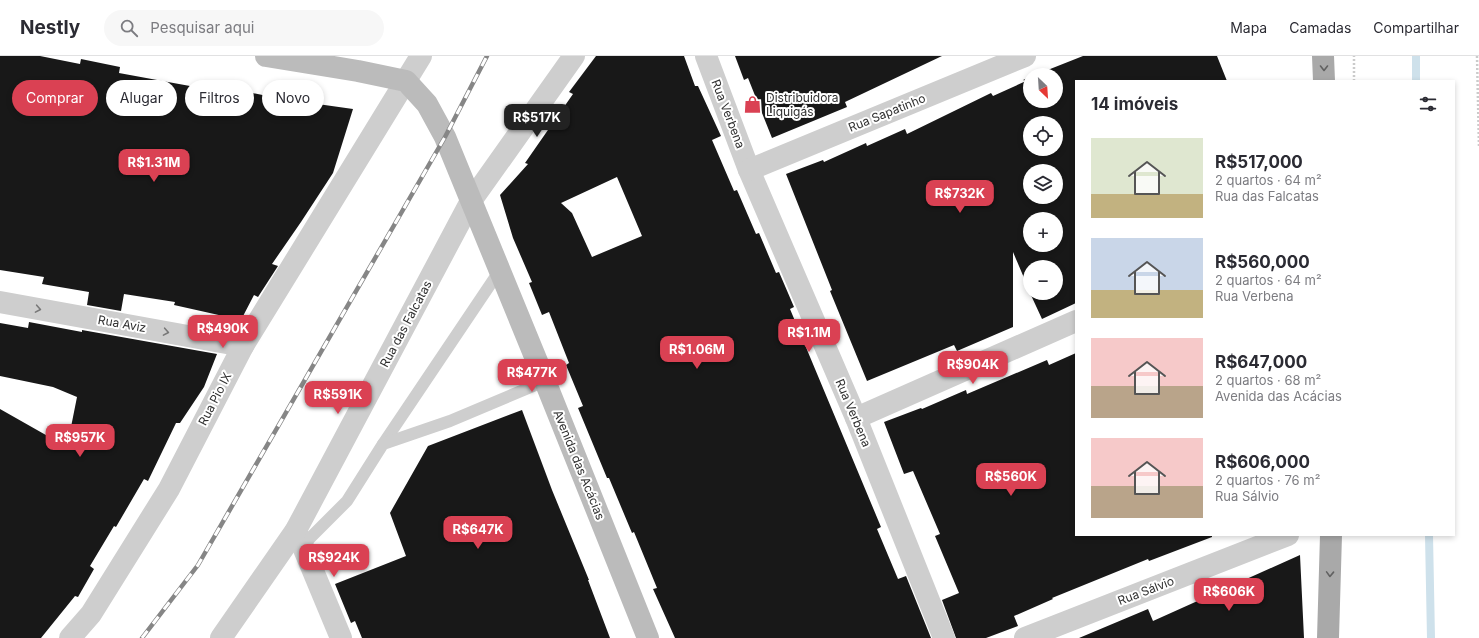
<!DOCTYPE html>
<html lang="pt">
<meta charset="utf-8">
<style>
body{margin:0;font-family:Inter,sans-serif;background:#f7f7f7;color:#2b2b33;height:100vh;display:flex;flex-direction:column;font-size:15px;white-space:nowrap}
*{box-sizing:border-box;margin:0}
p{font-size:13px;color:#7c7c81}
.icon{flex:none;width:22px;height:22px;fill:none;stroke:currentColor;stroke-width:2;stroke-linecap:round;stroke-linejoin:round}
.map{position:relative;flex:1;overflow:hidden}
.drawer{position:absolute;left:1075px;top:24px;width:380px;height:456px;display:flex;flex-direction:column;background:#fff;border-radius:0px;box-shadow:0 2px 6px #0003}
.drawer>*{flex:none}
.banner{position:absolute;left:12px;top:24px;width:380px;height:36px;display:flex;gap:8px}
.needle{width:26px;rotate:155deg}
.buttons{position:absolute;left:1023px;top:12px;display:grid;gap:8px}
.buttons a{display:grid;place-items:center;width:40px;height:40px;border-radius:50%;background:#fff;box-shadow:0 2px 6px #0003;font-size:20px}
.price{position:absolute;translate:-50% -34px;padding:0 9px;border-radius:8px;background:#da4153;color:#fff;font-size:13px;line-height:26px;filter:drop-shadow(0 1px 2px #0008)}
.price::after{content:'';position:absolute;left:50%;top:24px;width:12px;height:9px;margin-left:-6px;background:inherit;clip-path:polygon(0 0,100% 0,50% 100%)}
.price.current{background:#222;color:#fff}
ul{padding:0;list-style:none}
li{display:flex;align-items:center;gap:12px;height:100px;padding:0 16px}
li span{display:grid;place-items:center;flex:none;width:112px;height:80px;border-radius:0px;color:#555}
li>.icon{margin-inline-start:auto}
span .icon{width:48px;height:48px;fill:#fffc;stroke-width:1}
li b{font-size:17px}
h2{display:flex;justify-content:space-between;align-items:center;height:48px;padding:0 16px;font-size:17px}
.pill{padding:0 14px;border-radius:18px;background:#fff;box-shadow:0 2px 6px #0003;font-size:14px;line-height:36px}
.pill.current{background:#da4153;color:#fff}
header{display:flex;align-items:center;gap:24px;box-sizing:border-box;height:56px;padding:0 20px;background:#fff;border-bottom:1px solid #e1e1e2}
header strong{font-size:19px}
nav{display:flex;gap:22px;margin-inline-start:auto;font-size:14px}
.search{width:280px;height:36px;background:#f7f7f7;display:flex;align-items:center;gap:10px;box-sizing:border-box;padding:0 14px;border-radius:22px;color:#7c7c81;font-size:15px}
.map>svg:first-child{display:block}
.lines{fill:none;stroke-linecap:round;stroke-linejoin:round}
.stream{stroke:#cee1eb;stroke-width:8}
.building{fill:#181818;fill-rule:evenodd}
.path{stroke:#cbcbcb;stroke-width:2.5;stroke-dasharray:2 2;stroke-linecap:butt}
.service{stroke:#cecece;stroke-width:12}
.minor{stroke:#cecece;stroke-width:22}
.secondary{stroke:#bbb;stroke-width:22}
.primary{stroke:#a9a9a9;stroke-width:22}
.rail-casing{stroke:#868686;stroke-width:4.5}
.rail{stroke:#fff;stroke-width:3;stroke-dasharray:9;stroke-linecap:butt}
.oneway{stroke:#616161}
.oneway2{stroke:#787878}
.labels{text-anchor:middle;stroke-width:4;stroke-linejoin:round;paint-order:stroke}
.poi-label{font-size:12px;fill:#313131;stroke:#fff;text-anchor:start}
.street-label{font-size:12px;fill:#313131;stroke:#fff}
</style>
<header>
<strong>Nestly</strong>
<div class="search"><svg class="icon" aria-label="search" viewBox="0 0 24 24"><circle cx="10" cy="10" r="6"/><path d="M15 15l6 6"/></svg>Pesquisar aqui</div>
<nav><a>Mapa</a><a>Camadas</a><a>Compartilhar</a></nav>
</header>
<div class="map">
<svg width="1479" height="582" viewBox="0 0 1479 582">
<rect width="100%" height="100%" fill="#fff"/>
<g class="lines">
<!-- stream -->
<g class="stream">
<polyline points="1416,0 1416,25"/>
<polyline points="1429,479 1431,582"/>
</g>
</g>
<!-- building -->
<g class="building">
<polygon points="0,0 40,0 80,8 81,3 120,11 119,17 168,26 212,34 213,29 282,43 353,53 333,117 301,166 272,208 278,210 258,241 254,239 241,264 174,249 175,246 124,238 121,255 87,249 89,236 42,228 44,221 0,214"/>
<path d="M596 0H684L695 30H698L721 80 712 84 734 135 737 134 756 178 759 177 776 217 779 216 794 251 790 253 881 471 877 473 898 523 906 520 931 582H675L653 533 657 532 634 476 632 477 609 422H607L578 352 583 350 566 309 569 307 549 256 542 259 529 227 532 226 513 182 500 139 528 108 525 107 573 38 569 36ZM617 121 642 180 592 201 572 157 561 147Z"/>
<polygon points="735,0 942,0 845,46 847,51 772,82 748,22 744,24"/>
<path d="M1083 0H1217L1227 25H1076V247L1042 263 1030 237H1056V211H1030V236L1013 196V271L957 295 954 289 867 325 830 235 832 234 786 118 823 104 824 106 866 87 867 90 905 73 907 78 991 37 993 40 1026 25 1023 24 1030 21V45H1056V19H1035ZM1030 67H1056V93H1030ZM1030 115H1056V141H1030ZM1030 163H1056V189H1030Z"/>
<polygon points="29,266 82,276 82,274 217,298 204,331 180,367 176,367 148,425 144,423 116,471 114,470 90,510 94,513 78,541 75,540 41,582 0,582 0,353 67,391 77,341 53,331 0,320 0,267 28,272"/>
<polygon points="1076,297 1076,479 1212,479 1212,481 1149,505 1148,503 1052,542 1053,543 1014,560 1018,570 986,582 956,582 942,544 959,537 935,480 940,478 913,415 904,418 884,366 921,352 922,353 966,334 967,338 1047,304 1049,309"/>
<polygon points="522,354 552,434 589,524 588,524 610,582 362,582 355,565 351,567 335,528 406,500 390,457 428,390"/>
<polygon points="1300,499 1304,582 1079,582 1148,553 1153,565"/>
</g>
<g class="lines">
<!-- path -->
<g class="path">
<polyline points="1477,0 1479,92"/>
<polyline points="1354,25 1354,0"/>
</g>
<!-- service -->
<g class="service">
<polyline points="383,388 500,214"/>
<polyline points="302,490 347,445 383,388 450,365 545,325"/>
</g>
<!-- minor -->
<g class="minor">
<polyline points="706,0 749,114 856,362 944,582"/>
<polyline points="749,114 1025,0"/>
<polyline points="0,246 243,290"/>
<polyline points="856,362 1076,265"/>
<polyline points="296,474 341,582"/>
<polyline points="70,582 91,558 169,433 243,290 421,0"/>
<polyline points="221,582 296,474 471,145 574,0"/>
<polyline points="1025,582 1288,479"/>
</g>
<!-- secondary -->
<polyline class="secondary" points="266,0 358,15 406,25 427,48 445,81 545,325 648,582"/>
<!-- primary -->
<g class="primary">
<polyline points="1323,0 1324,25"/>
<polyline points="1328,582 1331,479"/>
</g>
<defs>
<polyline id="rail" points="142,582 198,509 445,81 487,0"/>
</defs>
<!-- rail casing -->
<use href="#rail" class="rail-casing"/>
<!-- rail -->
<use href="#rail" class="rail"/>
</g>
<!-- one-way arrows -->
<defs><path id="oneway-chevron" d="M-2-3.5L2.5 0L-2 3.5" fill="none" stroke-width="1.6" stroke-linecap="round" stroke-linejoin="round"/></defs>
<g class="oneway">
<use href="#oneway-chevron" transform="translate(1324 12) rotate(90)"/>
<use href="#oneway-chevron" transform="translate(1330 518) rotate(92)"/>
</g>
<g class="oneway2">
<use href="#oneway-chevron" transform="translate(38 253) rotate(10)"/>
<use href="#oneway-chevron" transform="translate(166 276) rotate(10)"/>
</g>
<!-- icons -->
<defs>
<symbol id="shop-bare" viewBox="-9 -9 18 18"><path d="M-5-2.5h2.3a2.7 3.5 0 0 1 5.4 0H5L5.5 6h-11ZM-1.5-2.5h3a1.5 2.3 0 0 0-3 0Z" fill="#da4153" stroke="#fff" stroke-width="2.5" paint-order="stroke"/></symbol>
</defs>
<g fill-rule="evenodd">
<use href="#shop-bare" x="740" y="36" width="25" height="25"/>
</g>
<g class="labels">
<!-- poi labels -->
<g class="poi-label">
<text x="766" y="46">Distribuidora<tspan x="766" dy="14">Liquigás</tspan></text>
</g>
<!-- street labels -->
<g class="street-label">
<text transform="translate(887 57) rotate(-22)" y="4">Rua Sapatinho</text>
<text transform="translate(728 58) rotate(69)" y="4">Rua Verbena</text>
<text transform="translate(122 268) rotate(10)" y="4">Rua Aviz</text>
<text transform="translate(406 268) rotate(-62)" y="4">Rua das Falcatas</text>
<text transform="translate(215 343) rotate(-63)" y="4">Rua Pio IX</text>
<text transform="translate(853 357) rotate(67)" y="4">Rua Verbena</text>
<text transform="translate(579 409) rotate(68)" y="4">Avenida das Acácias</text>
<text transform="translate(1146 535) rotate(-21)" y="4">Rua Sálvio</text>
</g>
</g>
</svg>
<div class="buttons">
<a><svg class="needle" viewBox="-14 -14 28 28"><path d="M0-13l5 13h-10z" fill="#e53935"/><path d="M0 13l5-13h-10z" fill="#7c7c81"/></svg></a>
<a><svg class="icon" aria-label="locate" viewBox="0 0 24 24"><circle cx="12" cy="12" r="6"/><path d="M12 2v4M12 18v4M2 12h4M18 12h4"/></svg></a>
<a><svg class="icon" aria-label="layers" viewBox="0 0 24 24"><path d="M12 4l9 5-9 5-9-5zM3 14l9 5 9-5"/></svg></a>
<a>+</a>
<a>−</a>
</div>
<b class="price current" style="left:537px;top:82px">R$517K</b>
<b class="price" style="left:154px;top:127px">R$1.31M</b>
<b class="price" style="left:960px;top:158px">R$732K</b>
<b class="price" style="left:223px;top:293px">R$490K</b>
<b class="price" style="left:809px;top:297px">R$1.1M</b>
<b class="price" style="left:697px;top:314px">R$1.06M</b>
<b class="price" style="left:973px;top:329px">R$904K</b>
<b class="price" style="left:532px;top:337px">R$477K</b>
<b class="price" style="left:338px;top:359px">R$591K</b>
<b class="price" style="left:80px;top:402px">R$957K</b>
<b class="price" style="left:1011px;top:441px">R$560K</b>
<b class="price" style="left:478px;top:494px">R$647K</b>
<b class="price" style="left:334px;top:522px">R$924K</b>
<b class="price" style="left:1229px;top:556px">R$606K</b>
<div class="banner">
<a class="pill current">Comprar</a>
<a class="pill">Alugar</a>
<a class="pill">Filtros</a>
<a class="pill">Novo</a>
</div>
<section class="drawer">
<h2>14 imóveis<svg class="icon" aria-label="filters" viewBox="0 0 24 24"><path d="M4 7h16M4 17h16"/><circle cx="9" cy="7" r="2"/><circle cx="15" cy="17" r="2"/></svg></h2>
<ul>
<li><span style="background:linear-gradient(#dfe7d0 70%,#c2b280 0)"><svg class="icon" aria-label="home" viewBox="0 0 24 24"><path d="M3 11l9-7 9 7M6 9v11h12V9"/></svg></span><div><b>R$517,000</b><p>2 quartos · 64 m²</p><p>Rua das Falcatas</p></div></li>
<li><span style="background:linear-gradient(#c9d6e8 65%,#c2b280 0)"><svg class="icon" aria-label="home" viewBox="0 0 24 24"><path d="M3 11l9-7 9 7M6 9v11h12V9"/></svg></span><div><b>R$560,000</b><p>2 quartos · 64 m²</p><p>Rua Verbena</p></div></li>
<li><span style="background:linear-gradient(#f6c9c9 60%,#b9a48a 0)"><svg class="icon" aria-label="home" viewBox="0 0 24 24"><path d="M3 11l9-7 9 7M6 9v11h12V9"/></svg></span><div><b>R$647,000</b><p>2 quartos · 68 m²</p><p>Avenida das Acácias</p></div></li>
<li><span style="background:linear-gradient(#f6c9c9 60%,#b9a48a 0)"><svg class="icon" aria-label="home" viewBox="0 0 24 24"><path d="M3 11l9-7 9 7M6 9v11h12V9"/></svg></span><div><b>R$606,000</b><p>2 quartos · 76 m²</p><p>Rua Sálvio</p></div></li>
</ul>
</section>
</div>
